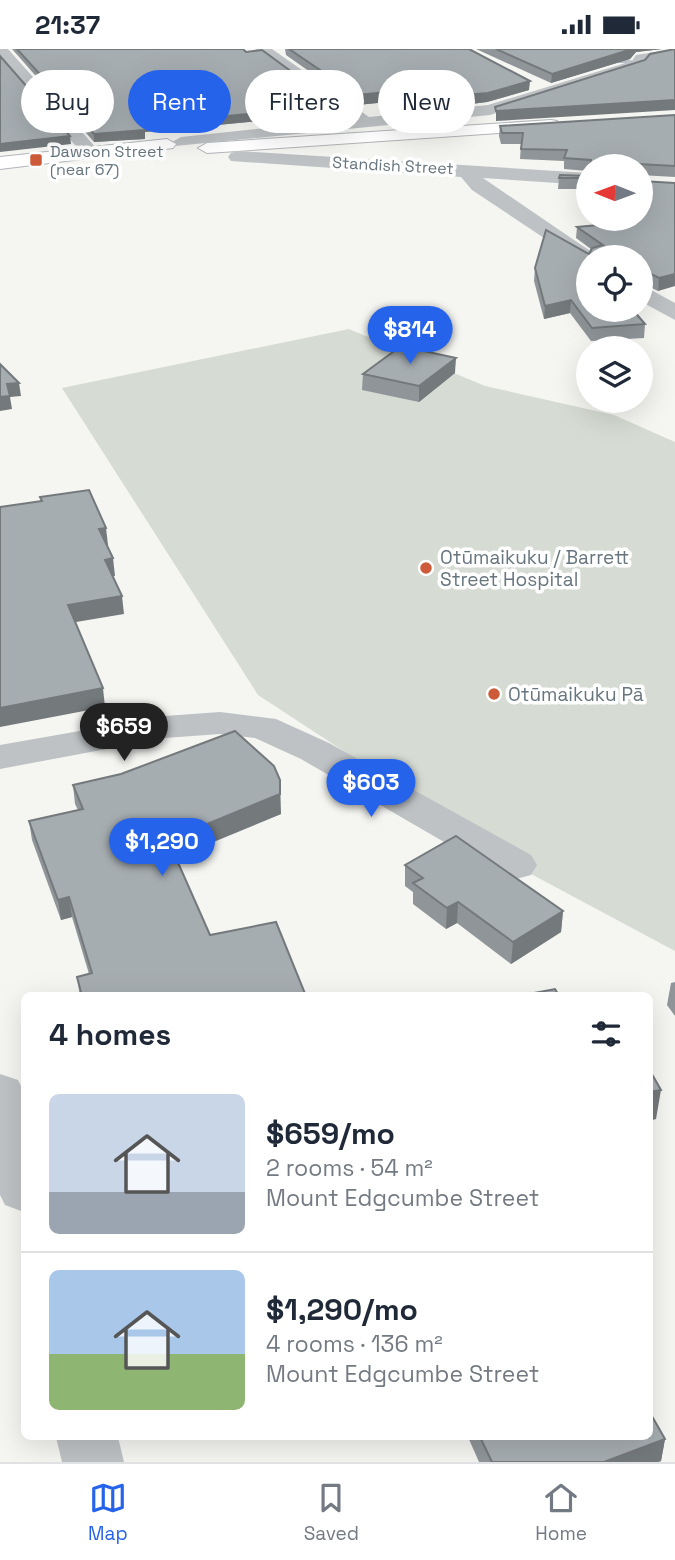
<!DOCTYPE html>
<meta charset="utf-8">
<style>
body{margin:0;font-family:"Space Grotesk",sans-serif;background:#f6f6f7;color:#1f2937;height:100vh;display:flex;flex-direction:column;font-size:26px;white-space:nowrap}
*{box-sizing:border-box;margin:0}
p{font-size:23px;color:#747a83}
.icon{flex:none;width:38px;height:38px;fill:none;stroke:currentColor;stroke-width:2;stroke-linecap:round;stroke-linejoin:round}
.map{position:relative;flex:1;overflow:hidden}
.side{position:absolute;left:21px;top:943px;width:632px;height:448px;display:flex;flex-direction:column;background:#fff;border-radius:10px;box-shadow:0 7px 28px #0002}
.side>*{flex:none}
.banner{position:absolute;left:21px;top:21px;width:634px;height:63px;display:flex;gap:14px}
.needle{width:46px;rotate:271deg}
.controls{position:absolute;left:576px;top:105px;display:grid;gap:14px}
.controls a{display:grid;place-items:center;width:77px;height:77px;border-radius:50%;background:#fff;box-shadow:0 7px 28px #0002;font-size:35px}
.price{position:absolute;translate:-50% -60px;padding:0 16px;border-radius:24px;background:#2563eb;color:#fff;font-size:23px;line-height:46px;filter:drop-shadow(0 2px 4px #0008)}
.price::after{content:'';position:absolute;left:50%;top:42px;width:21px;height:16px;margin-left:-10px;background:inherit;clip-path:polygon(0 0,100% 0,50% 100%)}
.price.current{background:#222;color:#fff}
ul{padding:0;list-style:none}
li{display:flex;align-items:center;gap:21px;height:175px;padding:0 28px}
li+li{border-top:2px solid #e0e1e3}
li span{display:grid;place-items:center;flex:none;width:196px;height:140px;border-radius:10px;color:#555}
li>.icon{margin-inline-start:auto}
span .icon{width:84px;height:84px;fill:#fffc;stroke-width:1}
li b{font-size:30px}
h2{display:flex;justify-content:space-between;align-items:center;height:84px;padding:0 28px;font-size:30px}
.chip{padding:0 24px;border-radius:32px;background:#fff;box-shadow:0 7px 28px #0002;font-size:24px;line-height:63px}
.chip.current{background:#2563eb;color:#fff}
.status{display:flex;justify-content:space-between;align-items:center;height:49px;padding:0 35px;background:#fff;direction:ltr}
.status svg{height:19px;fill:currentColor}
.tabs{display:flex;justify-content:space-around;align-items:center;height:98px;border-top:2px solid #e0e1e3;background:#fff;font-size:19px;color:#747a83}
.tabs a{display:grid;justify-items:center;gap:4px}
.tabs .current{color:#2563eb}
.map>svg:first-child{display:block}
.green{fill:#d6dbd3}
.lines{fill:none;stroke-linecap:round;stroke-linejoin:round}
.stream{fill:#b8c1c5;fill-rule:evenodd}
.secondary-casing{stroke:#b1b6b9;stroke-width:2}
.street{fill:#bec2c5;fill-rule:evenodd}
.secondary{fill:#fff;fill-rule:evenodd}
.wall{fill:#8f9598}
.shaded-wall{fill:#74797c}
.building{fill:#a6adb1;stroke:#74797c;stroke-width:2}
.poi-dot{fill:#cd5a39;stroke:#fff;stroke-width:2.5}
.labels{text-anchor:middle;stroke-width:7;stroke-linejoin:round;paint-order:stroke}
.far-poi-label{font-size:16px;fill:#67757f;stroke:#fff;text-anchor:start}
.far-street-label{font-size:16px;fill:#67757f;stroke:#fff}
.poi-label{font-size:19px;fill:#67757f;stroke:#fff;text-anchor:start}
</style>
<div class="status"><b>21:37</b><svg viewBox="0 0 49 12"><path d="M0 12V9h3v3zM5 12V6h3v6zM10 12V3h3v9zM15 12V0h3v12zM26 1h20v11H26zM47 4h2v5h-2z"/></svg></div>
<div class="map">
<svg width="675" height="1413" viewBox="0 0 675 1413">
<rect width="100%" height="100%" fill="#f5f5f2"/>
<!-- green -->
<polygon class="green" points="349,280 485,337 614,366 675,393 675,902 533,826 258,646 62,339"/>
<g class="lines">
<!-- stream -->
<polygon class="stream" points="601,10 675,13 675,17 603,13"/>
<defs>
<g id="secondary">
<polygon points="551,71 557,72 560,76 557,80 207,104 198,99 207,94"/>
<polygon points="167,90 176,95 173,99 0,120 0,108"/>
</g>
</defs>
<!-- secondary casing -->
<use href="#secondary" class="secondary-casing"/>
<!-- street -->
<g class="street">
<polygon points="0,0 8,0 98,101 101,105 98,109 86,109 0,9"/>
<polygon points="255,0 272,0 369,68 488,56 632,12 636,6 675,0 675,6 647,12 643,18 490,66 175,97 172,93 181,88 349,70"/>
<polygon points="237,102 588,124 588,136 483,129 599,208 588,208 588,215 580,213 472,141 461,128 231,112 228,108 231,104"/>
<polygon points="640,235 675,254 675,271 640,252"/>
<polygon points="220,663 276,670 329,694 531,806 537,816 531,826 516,830 501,826 301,710 255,689 220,685 165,689 0,720 0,696 165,667"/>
<polygon points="0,1025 18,1031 24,1043 24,1163 5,1156 0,1146"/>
<polygon points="56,1388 118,1388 124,1413 62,1413"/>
</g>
<!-- secondary -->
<use href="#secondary" class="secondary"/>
</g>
<!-- wall -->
<g class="wall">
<polygon points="12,0 243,0 330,51 330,65 145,83 145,90 94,93"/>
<polygon points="285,0 469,0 529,41 487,53 463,56 438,48 357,56 286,6"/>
<polygon points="476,0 662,0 636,3 630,10 551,34"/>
<polygon points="675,66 675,128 640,126 640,117 588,117 588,122 564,120 564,112 520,110 521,95 501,95 499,87 500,77"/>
<polygon points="588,127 588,140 558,140 559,129"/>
<polygon points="641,132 675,134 658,242 640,233 640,208 588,208 645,275 644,289 591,292 570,264 544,270 534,232 535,219 589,205 591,200 576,189 577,178 628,173 628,170 640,170"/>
<polygon points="455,324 419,353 362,341 363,325"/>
<polygon points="73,736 281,765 175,809 210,886 306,947 80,947 77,928 89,925 72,868 61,871 32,791 29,772 78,761 75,755"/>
<polygon points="405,816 563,862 561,883 511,915 457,874 446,880 413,855 413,843 405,837"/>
<polygon points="675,933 675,967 667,956 671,934"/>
<polygon points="468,1388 649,1388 665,1390 661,1412 658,1413 479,1413"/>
</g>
<!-- shaded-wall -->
<g class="shaded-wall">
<polygon points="632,0 662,0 636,3 630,10 551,34 552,25"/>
<polygon points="530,32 529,41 487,53 463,56 464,46"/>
<polygon points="438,38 438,48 357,56 357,46"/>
<polygon points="330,51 330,65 145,83 144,75"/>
<polygon points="675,51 675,61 496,72 496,62"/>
<polygon points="145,81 145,90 94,93 94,85"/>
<polygon points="70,87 71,95 0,103 0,95"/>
<polygon points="675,225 675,237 658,242 659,229"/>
<polygon points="571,251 570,264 544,270 545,257"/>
<polygon points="456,309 455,324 419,353 419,337"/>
<polygon points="19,334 21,347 10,348 12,360 0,362 0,348 7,335"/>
<polygon points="106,479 108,496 100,497 99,480"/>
<polygon points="113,509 115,527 106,528 105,511"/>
<polygon points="122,547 124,565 70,574 68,556"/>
<polygon points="103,639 105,658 0,678 0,659"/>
<polygon points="280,731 281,765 169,811 168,791"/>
<polygon points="69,848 72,868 61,871 58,851"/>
<polygon points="458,853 457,874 446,880 447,859"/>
<polygon points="563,862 561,883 511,915 513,893"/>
<polygon points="661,1041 656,1070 649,1072 649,1043"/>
<polygon points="665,1390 661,1412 658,1413 604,1413"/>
</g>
<!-- building -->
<g class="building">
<polygon points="17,0 243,0 246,3 262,1 330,51 323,51 330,57 144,75 145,81 94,85"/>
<polygon points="289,0 469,0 530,32 488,44 464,46 438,38 357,46"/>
<polygon points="496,0 632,0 552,25"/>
<polygon points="675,0 675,51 496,62 495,58 645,11 650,5"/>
<polygon points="0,7 70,87 0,95"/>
<polygon points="675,66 675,117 639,115 640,117 591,117 591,111 564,109 567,101 521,100 523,84 502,84 500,77"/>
<polygon points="560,126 588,127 588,129 559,129"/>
<polygon points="640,126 641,132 675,134 675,225 659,229 641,220 640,223 640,208 588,208 588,261 633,261 645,275 592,279 571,251 545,257 535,219 546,181 589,205 592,199 603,196 577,178 630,173 630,170 640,170"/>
<polygon points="401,297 456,309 419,337 363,325"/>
<polygon points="0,315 19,334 7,335 10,347 0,348"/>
<polygon points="89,441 106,479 99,480 113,509 105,511 122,547 68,556 103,639 0,659 0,458 42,452 40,448"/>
<polygon points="235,682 274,717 280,731 280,745 168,791 210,886 276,873 306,947 82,947 77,928 92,924 69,848 58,851 29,772 83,760 73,736 121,725"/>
<polygon points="456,787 563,862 513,893 458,853 447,859 413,834 423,829 405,816"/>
<polygon points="555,940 559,947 518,947"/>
<polygon points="649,1020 661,1041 649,1043"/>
<polygon points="649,1362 665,1390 604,1413 492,1413 480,1388 649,1388"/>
</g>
<!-- markers -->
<g class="poi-dot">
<rect x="29" y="104" width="14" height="14" rx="3.5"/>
<circle cx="426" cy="519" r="7"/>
<circle cx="494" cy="645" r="7"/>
</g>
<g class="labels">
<!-- far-poi labels -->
<g class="far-poi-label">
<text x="50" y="108">Dawson Street<tspan x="50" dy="18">(near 67)</tspan></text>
</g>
<!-- far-street labels -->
<g class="far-street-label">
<text transform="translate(393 116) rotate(3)" y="6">Standish Street</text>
</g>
<!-- poi labels -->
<g class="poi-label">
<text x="440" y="515">Otūmaikuku / Barrett<tspan x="440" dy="22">Street Hospital</tspan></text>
<text x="508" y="652">Otūmaikuku Pā</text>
</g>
</g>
</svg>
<div class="controls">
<a><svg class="needle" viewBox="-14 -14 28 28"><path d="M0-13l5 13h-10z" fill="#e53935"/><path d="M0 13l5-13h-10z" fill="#747a83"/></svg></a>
<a><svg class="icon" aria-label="locate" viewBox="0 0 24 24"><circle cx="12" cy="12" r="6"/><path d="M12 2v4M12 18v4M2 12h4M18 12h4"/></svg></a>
<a><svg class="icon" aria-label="layers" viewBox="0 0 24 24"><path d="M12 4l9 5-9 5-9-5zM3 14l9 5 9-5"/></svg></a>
</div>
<b class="price" style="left:410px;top:317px">$814</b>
<b class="price current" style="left:124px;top:714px">$659</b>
<b class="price" style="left:371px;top:770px">$603</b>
<b class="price" style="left:162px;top:829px">$1,290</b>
<div class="banner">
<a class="chip">Buy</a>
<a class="chip current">Rent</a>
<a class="chip">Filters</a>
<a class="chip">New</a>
</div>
<section class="side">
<h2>4 homes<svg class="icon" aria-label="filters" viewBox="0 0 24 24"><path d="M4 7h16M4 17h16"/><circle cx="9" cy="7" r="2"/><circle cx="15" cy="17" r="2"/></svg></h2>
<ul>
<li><span style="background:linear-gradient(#c9d6e8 70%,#9aa5b1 0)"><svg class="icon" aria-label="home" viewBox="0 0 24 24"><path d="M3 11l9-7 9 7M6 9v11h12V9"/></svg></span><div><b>$659/mo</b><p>2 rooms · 54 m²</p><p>Mount Edgcumbe Street</p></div></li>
<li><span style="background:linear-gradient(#a9c7e8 60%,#8fb573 0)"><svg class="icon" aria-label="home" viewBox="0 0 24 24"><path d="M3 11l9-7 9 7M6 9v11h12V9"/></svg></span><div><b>$1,290/mo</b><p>4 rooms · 136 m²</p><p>Mount Edgcumbe Street</p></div></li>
</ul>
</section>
</div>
<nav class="tabs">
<a class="current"><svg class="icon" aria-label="map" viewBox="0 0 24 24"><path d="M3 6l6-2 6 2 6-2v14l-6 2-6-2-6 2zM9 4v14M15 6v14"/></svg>Map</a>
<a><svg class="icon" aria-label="saved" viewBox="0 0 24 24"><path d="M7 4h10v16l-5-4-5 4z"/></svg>Saved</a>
<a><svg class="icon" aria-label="home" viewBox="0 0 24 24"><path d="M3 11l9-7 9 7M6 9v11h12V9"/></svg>Home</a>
</nav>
